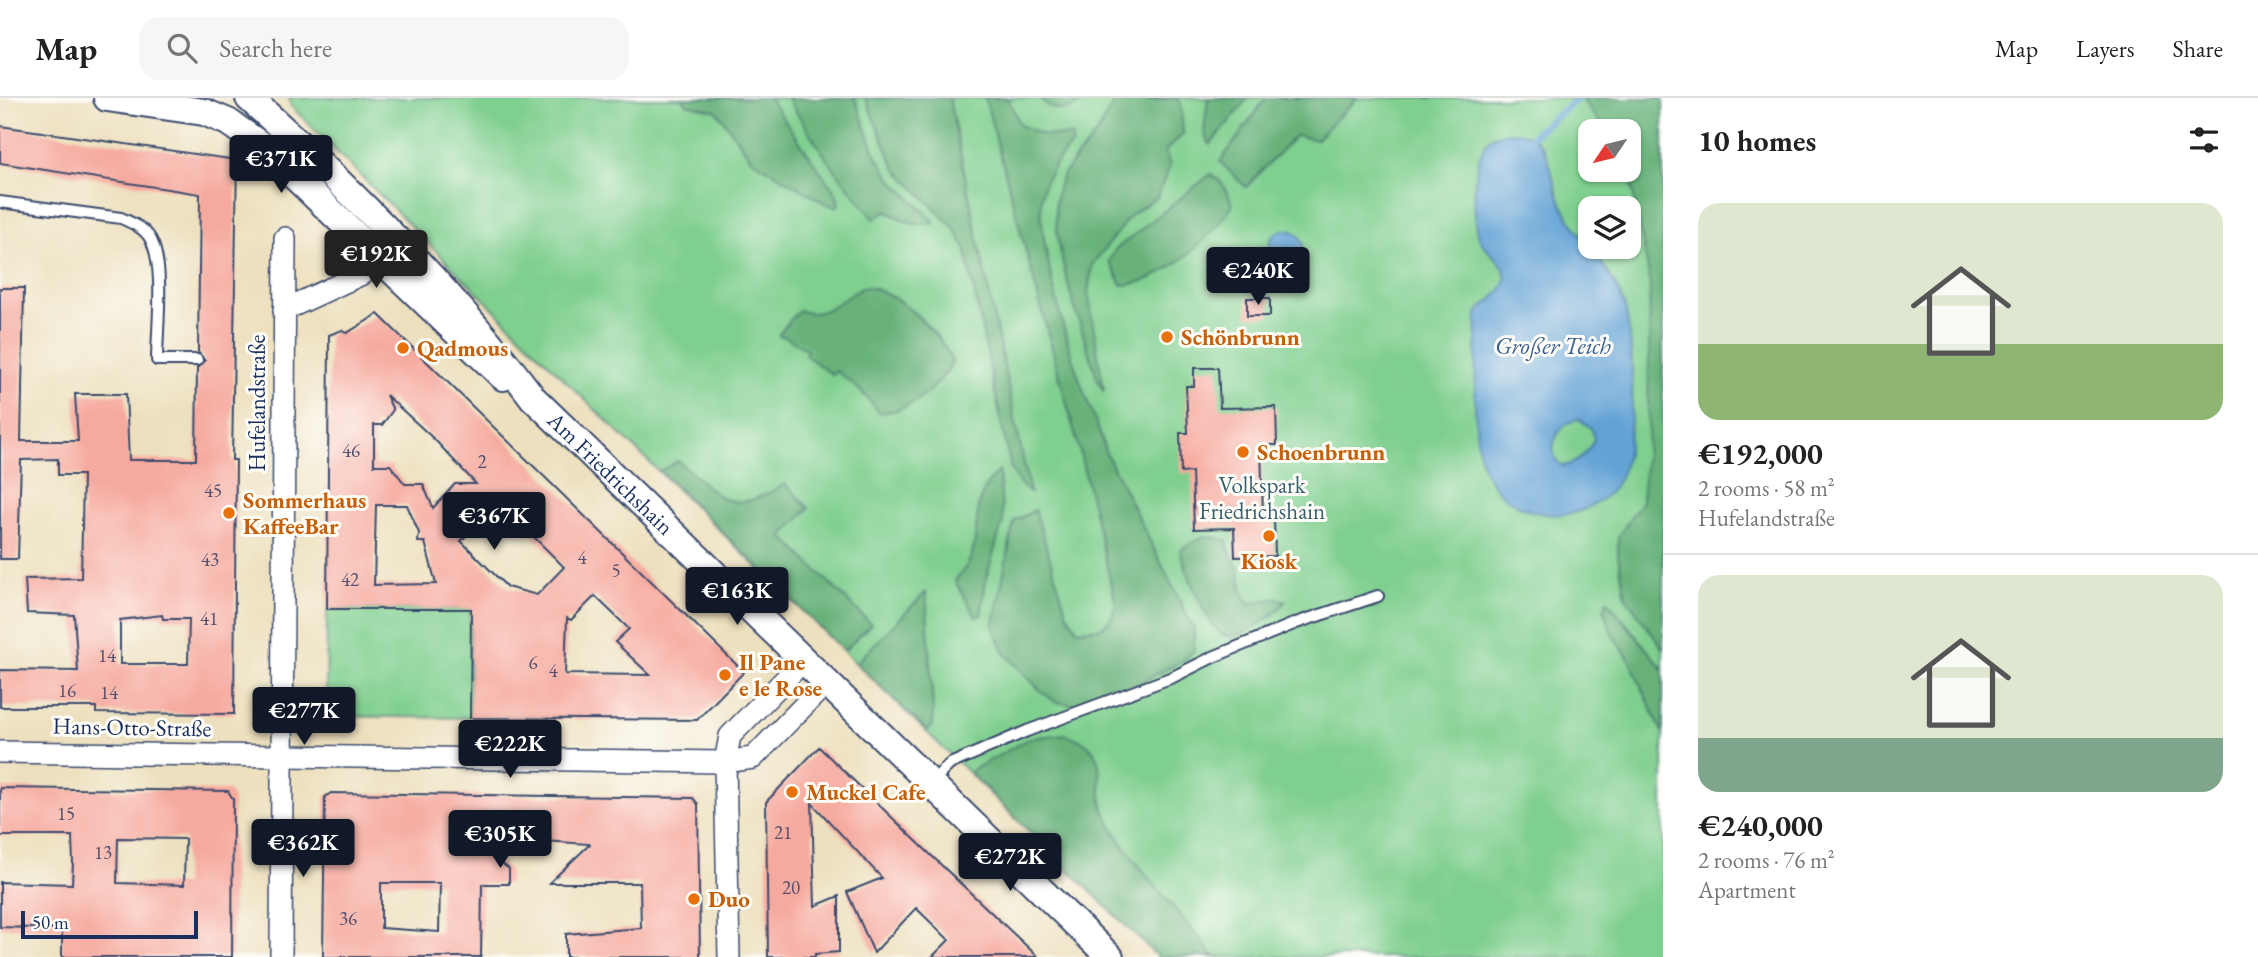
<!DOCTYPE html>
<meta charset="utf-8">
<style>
body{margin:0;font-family:"EB Garamond",serif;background:#f6f6f6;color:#222;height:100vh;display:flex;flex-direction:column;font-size:26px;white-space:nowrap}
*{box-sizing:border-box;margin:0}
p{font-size:23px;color:#767676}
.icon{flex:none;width:38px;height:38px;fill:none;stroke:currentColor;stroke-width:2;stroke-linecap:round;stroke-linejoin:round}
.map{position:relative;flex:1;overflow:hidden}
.sheet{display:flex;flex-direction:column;background:#fff;width:595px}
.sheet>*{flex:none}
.needle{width:46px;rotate:235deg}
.buttons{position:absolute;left:1578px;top:21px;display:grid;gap:14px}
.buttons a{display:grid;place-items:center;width:63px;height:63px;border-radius:14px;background:#fff;box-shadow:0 2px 5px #0004;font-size:35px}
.scale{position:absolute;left:21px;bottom:18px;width:177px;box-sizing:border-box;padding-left:7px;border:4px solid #1b2f5e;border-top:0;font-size:19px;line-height:24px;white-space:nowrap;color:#1b2f5e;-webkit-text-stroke:5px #fdfcf7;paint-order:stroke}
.price{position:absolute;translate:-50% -60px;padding:0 16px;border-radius:7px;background:#111827;color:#fff;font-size:23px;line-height:46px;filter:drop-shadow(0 2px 4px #0008)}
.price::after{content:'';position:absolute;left:50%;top:42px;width:21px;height:16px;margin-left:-10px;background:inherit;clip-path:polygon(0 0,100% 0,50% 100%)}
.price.on{background:#222;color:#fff}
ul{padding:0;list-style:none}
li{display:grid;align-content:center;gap:14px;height:371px;padding:0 35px}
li+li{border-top:2px solid #e0e0e0}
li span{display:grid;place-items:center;height:217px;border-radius:21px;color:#555}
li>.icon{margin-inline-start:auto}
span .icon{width:126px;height:126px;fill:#fffc;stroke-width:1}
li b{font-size:30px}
h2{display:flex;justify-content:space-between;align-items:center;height:84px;padding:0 35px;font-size:30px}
header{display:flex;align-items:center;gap:42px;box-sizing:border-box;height:98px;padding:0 35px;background:#fff;border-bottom:2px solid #e0e0e0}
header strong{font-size:33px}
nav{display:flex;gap:38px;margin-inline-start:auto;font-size:24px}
.search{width:490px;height:63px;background:#f6f6f6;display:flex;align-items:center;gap:18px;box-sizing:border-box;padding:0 24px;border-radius:21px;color:#767676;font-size:26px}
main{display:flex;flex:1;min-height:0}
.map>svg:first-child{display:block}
.green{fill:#7fcf8f;stroke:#4d7f76;stroke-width:2;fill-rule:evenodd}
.forest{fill:#67b27a;stroke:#41706c;stroke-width:2}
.water{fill:#62a2d5;stroke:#3e689a;stroke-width:2;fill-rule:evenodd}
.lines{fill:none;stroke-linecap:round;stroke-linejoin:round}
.stream{stroke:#62a2d5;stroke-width:7}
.building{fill:#f6a99e;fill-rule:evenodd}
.service-casing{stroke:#3a4a6c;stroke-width:14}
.minor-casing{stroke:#3a4a6c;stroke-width:24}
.tertiary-casing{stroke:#3a4a6c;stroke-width:30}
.service{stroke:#fff;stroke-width:10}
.minor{stroke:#fff;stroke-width:21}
.tertiary{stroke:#fff;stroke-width:26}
.food-dot{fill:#e8710a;stroke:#fdfcf7;stroke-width:2.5}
.labels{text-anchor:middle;stroke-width:6;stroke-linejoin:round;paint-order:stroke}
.number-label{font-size:19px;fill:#524e6e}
.food-label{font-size:23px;font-weight:bold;fill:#c56008;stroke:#fdfcf7;text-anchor:start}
.street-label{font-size:23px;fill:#1b2f5e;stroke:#fdfcf7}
.park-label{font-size:23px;fill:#395f6d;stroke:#fdfcf7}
.water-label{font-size:24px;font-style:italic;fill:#375d8e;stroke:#fdfcf7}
</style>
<header>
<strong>Map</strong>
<div class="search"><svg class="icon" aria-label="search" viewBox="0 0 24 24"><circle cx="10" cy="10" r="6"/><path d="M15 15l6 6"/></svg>Search here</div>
<nav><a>Map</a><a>Layers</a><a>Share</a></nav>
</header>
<main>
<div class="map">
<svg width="1663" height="859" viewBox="0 0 1663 859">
<rect width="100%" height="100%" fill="#fdfcf7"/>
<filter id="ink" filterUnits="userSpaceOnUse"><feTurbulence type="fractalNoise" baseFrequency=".0143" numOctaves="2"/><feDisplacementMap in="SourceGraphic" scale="14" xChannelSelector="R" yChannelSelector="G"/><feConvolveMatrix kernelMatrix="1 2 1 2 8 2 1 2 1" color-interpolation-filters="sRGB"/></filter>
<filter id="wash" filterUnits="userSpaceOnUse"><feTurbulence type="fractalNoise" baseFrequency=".00686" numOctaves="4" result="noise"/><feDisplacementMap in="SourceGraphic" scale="28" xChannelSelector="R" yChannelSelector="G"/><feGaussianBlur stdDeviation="1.57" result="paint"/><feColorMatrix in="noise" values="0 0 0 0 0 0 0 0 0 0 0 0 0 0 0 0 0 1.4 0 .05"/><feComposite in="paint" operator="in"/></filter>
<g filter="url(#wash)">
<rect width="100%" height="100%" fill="#ede0be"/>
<!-- green -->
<g class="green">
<path d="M289 0H1663V859H1158L572 289 290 7ZM1591 33H1629V72H1591ZM1591 110H1629V149H1591Z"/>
<polygon points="327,511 470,511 470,620 326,618"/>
</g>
<!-- forest -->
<g class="forest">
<polygon points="682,0 769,0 837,97 839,107 835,109 823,104 751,61 717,13 687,6"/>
<polygon points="787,0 855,0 875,55 892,82 934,123 933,126 913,126 885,113 874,121 828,63"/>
<polygon points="865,0 949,0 1030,395 1020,386 1011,371 965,149 954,130 895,70"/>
<path d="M985 0H1008L1020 27 1043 37 1072 38V46C1061 59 1047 74 1043 91 1033 125 1067 246 1080 283 1088 307 1099 328 1105 353L1194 531V552L1186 561 1138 586 1089 605 1076 607 1056 604 1043 595 1006 557 993 529 1014 423 1035 412 1067 516 1078 532 1101 530 1112 519 1116 506 1080 355Z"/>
<path d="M1040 0H1088C1072 13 1054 19 1040 0Z"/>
<path d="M1119 0H1144L1147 3 1175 0 1181 5 1183 36 1165 53 1170 68 1157 99 1131 117 1092 167 1088 195 1104 294 1097 280C1084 236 1043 128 1059 87 1066 67 1084 53 1096 36 1105 23 1107 11 1119 0Z"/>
<polygon points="1208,0 1248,0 1210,47 1204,34"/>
<polygon points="1266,0 1357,0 1316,42 1296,37 1246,89 1220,64"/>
<polygon points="1581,0 1663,0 1663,551 1626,499 1618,457 1618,439 1642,403 1648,333 1650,183 1629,72 1629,33 1606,33"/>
<path d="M1211 76 1221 84 1233 106C1215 138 1161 187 1122 187L1109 163 1115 152Z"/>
<path d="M864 189C892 189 944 237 952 264 940 289 906 317 877 314 869 298 851 284 836 273L833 277 805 257 807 252 784 238 780 239 779 236 799 212C824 224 842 198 864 189Z"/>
<path d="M678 363C724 401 726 420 785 386L809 410 782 438 871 526 844 553 660 373Z"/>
<path d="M999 373 1003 423 986 481 981 518 976 519 955 483C958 477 965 472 968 466 984 432 967 401 999 373Z"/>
<path d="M1204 438 1227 442C1227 453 1233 458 1237 468 1244 481 1238 495 1250 505L1277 500 1286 503C1276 516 1266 523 1252 530 1244 534 1235 541 1226 538 1206 533 1186 470 1180 452Z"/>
<polygon points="926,494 933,611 933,627 927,633 856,565"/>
<polygon points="1607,502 1663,571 1663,636 1629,561 1612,536 1604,512"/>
<path d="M1064 636C1071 640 1082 641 1088 647 1107 664 1096 687 1103 708 1116 751 1183 816 1211 856L1217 859H1158L969 674 1030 640Z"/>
</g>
<!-- water -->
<g class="water">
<path d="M1508 34C1557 33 1546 80 1564 111 1582 144 1610 168 1623 204 1636 238 1637 356 1616 386 1582 436 1498 422 1481 363 1471 325 1477 257 1477 215 1485 206 1503 195 1505 183 1508 162 1488 158 1481 143 1471 123 1471 53 1492 39 1496 37 1503 36 1508 34ZM1579 321 1592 331 1594 342C1586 356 1578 366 1562 368 1543 354 1558 324 1579 321Z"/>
<circle cx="1286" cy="149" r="17"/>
</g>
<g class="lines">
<!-- stream -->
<polyline class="stream" points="1532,38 1578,0"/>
</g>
<g id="blocks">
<!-- building -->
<g class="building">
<path d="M0 28 237 62 232 362H236L234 616 96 615V609H0V572L78 573 74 517 27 515 25 481 81 480 83 377H58V361L21 362 18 461H0V190H24L21 343H78L75 296H126L129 362H196L197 270 205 263 198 254 200 96 0 65ZM162 517 163 521H189L188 566H120V522Z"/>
<rect x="1247" y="200" width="23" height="18"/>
<path d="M378 216 744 574 697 622 470 620 471 511H327L329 237 342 232 347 235ZM386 297 435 342 476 386H455L433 410 423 386H405L390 367H374V327H382L393 312ZM499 404 564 469 537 497 507 489 461 443ZM376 407H407L419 435 418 444H425L436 486 374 487ZM595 498 629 531 615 544 650 577 565 576 567 520 571 522Z"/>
<polygon points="1194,270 1218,270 1220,310 1276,309 1277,347 1261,347 1263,419 1274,419 1275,458 1235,459 1234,430 1194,431 1192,374 1181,375 1180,335 1188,335 1186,288 1194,288"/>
<polygon points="819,649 936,762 1038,859 932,859 949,842 916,810 874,855 847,794 882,780 812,705 815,808 839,798 839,854 815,856 815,859 768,859 766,704"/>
<path d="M0 690 228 693 233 701 232 859H62V831L0 829V784L72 786 73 765 72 738H0ZM118 740 185 741 184 787 117 785Z"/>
<path d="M331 695 693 700 698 706 700 859H566V836L641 830 640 785H549L590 746 466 738 509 771V786H482L481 859H323L325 699ZM381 785H440L439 834 381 830Z"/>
</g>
</g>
</g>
<g filter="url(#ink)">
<use href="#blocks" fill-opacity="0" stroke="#3a4a6c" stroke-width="2"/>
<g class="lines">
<defs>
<g id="service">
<path d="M0 104 121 120C132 125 145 130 151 142 165 169 157 230 157 262H197"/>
<polyline points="931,685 950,666 1027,633 1173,579 1213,559 1296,525 1378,498"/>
</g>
<g id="minor">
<polyline points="284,212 362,176 379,161"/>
<polyline points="0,654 725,664 753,660 828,583"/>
<polyline points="281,859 285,140"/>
<polyline points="729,859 725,664 730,638 805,561"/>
</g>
<g id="tertiary">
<polyline points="107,0 204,14 228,24 265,50 503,279"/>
<path id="s1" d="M249 0C351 92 451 191 533 300L1110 859"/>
</g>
</defs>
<!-- service casing -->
<use href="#service" class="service-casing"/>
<!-- minor casing -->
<use href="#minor" class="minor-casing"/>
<!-- tertiary casing -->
<use href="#tertiary" class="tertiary-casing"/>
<!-- service -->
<use href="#service" class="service"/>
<!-- minor -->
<use href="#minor" class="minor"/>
<!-- tertiary -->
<use href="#tertiary" class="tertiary"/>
</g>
</g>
<!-- markers -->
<g class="food-dot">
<circle cx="1167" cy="239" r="7"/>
<circle cx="403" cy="250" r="7"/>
<circle cx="1243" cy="354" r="7"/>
<circle cx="229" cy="415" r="7"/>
<circle cx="1269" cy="438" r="7"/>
<circle cx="725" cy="577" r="7"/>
<circle cx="792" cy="694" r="7"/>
<circle cx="694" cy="801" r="7"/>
</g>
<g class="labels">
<!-- number labels -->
<g class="number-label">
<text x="351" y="359">46</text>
<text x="482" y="370">2</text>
<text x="213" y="399">45</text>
<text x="582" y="466">4</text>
<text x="210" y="468">43</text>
<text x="616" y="479">5</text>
<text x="350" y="488">42</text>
<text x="209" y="527">41</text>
<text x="107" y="564">14</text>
<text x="533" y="571">6</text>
<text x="553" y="579">4</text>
<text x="67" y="599">16</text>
<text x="109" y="601">14</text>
<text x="66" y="722">15</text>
<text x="783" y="741">21</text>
<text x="103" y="761">13</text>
<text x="791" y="796">20</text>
<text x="348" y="827">36</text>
</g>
<!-- food labels -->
<g class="food-label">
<text x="1181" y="247">Schönbrunn</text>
<text x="417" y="258">Qadmous</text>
<text x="1257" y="362">Schoenbrunn</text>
<text x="243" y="410">Sommerhaus<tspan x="243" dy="26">KaffeeBar</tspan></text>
<text x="1269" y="471" text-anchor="middle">Kiosk</text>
<text x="739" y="572">Il Pane<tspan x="739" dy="26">e le Rose</tspan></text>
<text x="806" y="702">Muckel Cafe</text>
<text x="708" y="809">Duo</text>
</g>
<!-- street labels -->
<g class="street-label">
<text transform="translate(257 305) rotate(-90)" y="8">Hufelandstraße</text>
<text dy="8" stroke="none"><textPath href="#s1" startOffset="522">Am Friedrichshain</textPath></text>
<text transform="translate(132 629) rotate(1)" y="8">Hans-Otto-Straße</text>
</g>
<!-- park labels -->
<g class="park-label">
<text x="1262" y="395">Volkspark<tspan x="1262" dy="26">Friedrichshain</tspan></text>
</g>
<!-- water labels -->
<g class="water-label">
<text x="1553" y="256">Großer Teich</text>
</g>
</g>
</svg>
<div class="buttons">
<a><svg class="needle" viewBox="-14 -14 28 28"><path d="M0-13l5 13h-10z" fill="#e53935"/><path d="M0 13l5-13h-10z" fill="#767676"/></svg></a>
<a><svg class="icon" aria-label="layers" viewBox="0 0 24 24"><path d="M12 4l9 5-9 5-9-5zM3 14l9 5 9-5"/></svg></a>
</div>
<div class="scale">50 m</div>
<b class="price" style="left:281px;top:97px">€371K</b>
<b class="price on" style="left:376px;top:192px">€192K</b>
<b class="price" style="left:1258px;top:209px">€240K</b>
<b class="price" style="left:494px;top:454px">€367K</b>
<b class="price" style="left:737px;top:529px">€163K</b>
<b class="price" style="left:304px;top:649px">€277K</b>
<b class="price" style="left:510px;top:682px">€222K</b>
<b class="price" style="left:500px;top:772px">€305K</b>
<b class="price" style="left:303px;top:781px">€362K</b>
<b class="price" style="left:1010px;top:795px">€272K</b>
</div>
<section class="sheet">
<h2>10 homes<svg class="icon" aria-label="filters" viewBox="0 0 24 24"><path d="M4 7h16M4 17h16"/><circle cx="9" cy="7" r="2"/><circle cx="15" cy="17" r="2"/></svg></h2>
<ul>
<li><span style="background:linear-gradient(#dfe7d0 65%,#8fb573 0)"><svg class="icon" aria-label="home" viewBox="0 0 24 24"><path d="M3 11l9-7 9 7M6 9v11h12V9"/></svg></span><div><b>€192,000</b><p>2 rooms · 58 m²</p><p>Hufelandstraße</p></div></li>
<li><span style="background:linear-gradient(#dfe7d0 75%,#7fa58c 0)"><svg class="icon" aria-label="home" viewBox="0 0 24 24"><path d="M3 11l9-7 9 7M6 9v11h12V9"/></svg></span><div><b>€240,000</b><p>2 rooms · 76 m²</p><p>Apartment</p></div></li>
</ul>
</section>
</main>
